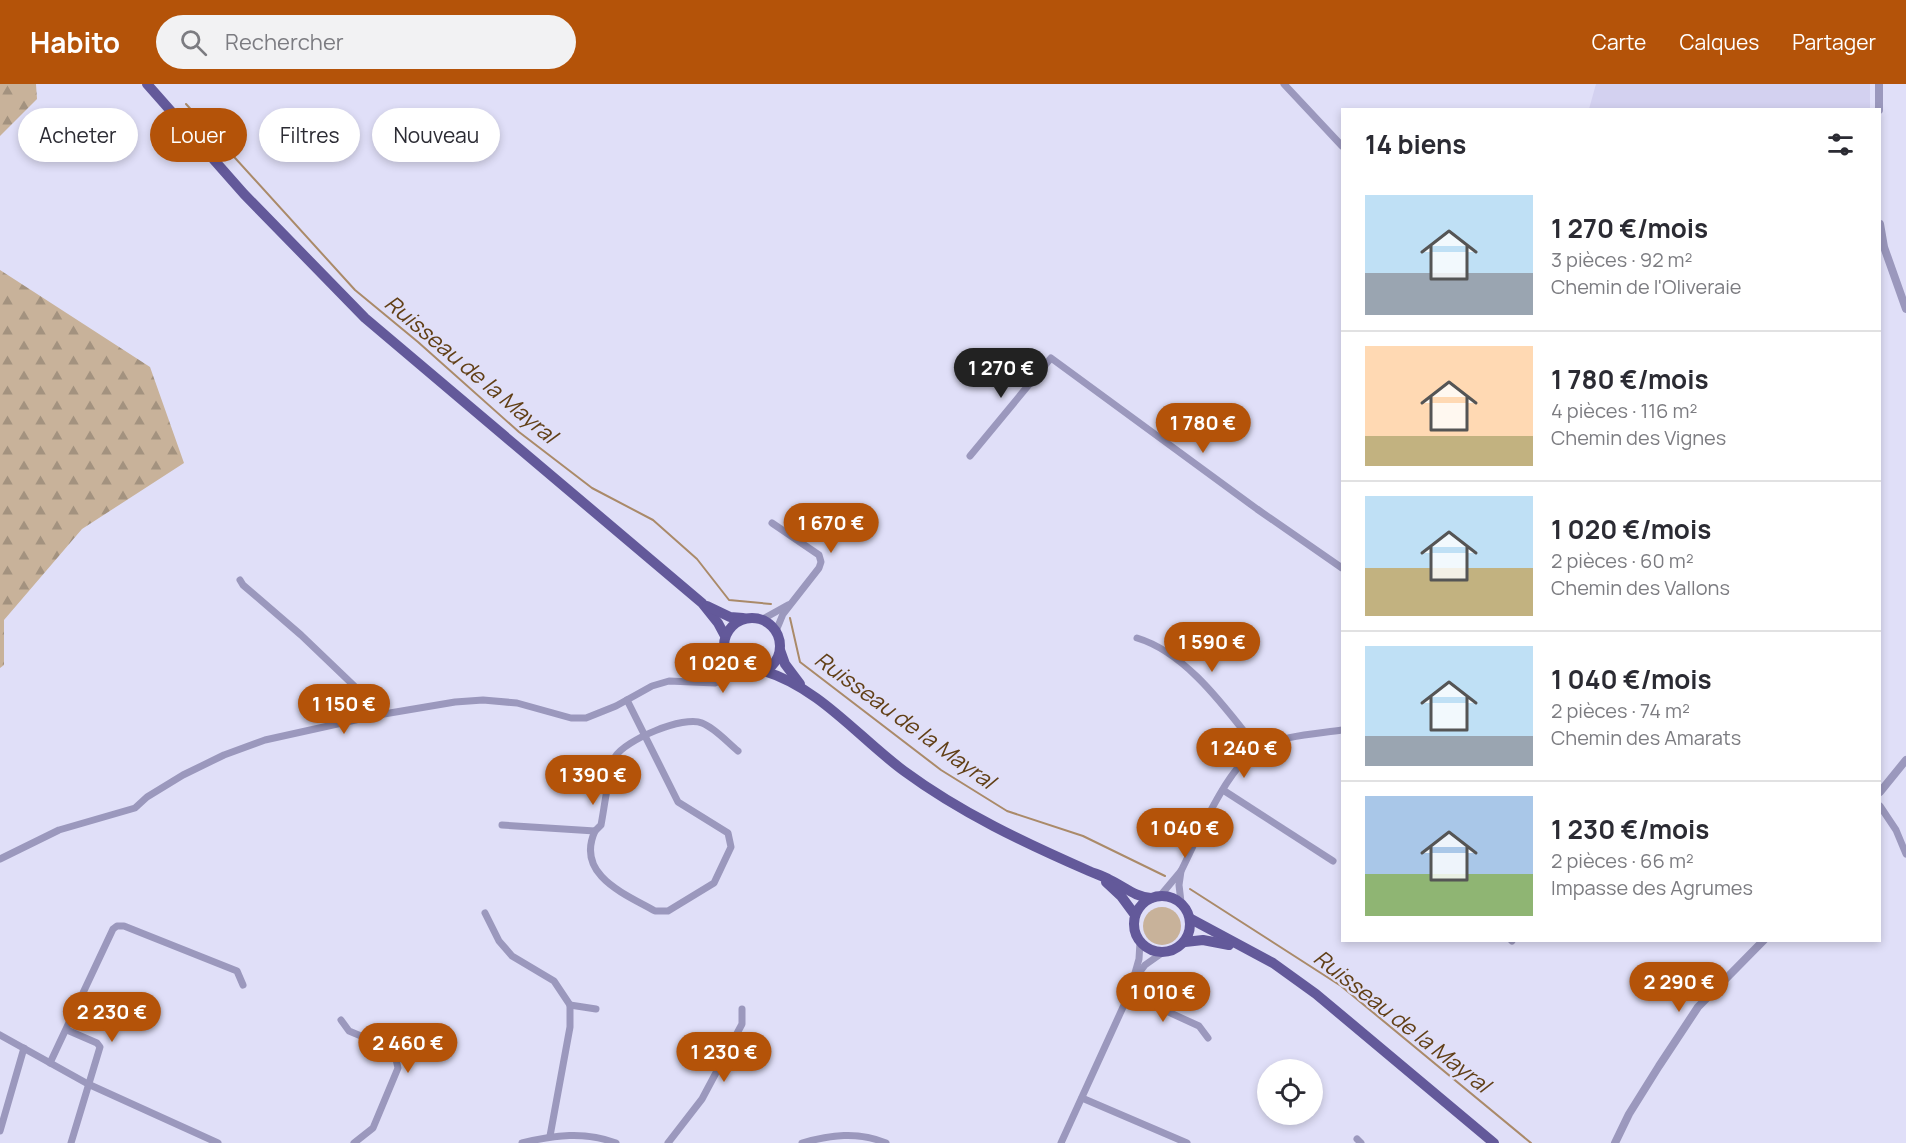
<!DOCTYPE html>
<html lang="fr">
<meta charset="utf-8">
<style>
body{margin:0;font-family:Manrope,sans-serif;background:#f2f2f3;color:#2b2b33;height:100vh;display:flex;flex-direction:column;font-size:22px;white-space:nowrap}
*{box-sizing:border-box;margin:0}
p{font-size:20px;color:#7c7c81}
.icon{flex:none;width:33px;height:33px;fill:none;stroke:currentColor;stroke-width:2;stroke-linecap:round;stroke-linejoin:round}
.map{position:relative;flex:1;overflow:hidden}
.side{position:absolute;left:1341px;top:24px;width:540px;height:834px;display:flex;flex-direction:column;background:#fff;border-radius:0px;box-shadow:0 3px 9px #0003}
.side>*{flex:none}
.guide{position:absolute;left:18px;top:24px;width:570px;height:54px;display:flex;gap:12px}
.buttons{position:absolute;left:1257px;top:975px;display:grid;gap:12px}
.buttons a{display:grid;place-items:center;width:66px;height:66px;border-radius:50%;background:#fff;box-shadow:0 3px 9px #0003;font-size:30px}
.price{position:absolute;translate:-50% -51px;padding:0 14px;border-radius:21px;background:#b45309;color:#fff;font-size:20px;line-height:39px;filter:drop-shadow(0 2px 3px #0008)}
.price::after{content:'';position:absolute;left:50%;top:36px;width:18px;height:14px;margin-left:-9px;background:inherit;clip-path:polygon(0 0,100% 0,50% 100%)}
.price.current{background:#222;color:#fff}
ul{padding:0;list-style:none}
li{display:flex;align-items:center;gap:18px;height:150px;padding:0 24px}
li+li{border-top:2px solid #e1e1e2}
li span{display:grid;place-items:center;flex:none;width:168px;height:120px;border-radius:0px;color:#555}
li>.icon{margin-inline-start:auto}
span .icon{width:72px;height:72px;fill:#fffc;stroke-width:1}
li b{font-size:26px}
h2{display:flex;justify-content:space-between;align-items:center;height:72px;padding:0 24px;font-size:26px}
.chip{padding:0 21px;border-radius:27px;background:#fff;box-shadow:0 3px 9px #0003;font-size:21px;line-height:54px}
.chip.current{background:#b45309;color:#fff}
header{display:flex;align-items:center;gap:36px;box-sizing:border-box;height:84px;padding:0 30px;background:#b45309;color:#fff}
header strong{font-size:28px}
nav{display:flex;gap:33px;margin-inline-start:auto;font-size:21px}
.search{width:420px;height:54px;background:#f2f2f3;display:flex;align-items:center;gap:15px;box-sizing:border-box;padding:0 21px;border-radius:33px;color:#7c7c81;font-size:22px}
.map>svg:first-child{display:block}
.built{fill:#d3d1f0}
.green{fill:#c8b29a}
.forest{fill:url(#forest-firs)}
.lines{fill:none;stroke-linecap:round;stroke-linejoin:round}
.stream{stroke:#aa8a69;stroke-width:2}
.minor{stroke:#9b98bd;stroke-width:7}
.tertiary{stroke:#9b98bd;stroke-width:8}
.primary{stroke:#63599a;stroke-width:10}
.labels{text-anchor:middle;stroke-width:4.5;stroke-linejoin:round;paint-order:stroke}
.water-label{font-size:22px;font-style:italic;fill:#613f16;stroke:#e0dff8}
</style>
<header>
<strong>Habito</strong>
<div class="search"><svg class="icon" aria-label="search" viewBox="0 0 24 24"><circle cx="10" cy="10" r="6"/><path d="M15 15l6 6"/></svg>Rechercher</div>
<nav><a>Carte</a><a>Calques</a><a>Partager</a></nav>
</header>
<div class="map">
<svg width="1906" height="1059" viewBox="0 0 1906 1059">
<defs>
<pattern id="forest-firs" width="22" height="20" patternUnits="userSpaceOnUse" patternTransform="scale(1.5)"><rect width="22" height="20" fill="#c8b29a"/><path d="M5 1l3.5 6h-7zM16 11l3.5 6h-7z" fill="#a3927f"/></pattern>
</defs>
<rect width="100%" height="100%" fill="#e0dff8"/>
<!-- built -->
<polygon class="built" points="1596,0 1870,0 1870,25 1589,25"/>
<!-- green -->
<circle class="green" cx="1162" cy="842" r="19"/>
<!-- forest -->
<g class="forest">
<polygon points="0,0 36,0 37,15 0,52"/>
<polygon points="0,186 150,283 184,379 82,445 4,536 4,581 0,584"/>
</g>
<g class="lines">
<!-- stream -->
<g class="stream">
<polyline points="186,20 355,206 418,258 519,348 592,404 653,436 697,475 729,516 771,520"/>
<polyline points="790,534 800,578 941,686 1007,727 1083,752 1165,792"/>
<polyline points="1190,805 1341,902 1531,1059"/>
</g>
<!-- minor -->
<g class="minor">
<polyline points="1284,0 1342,62"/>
<polyline points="970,372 1051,274 1257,425 1342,484"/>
<polyline points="772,439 819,471 821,478 819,484 783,530 776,547"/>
<polyline points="240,496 243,501 301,551 371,618 378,631"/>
<polyline points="763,535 788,521"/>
<path d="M1137 554C1187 569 1226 625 1258 665"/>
<path d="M699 597C714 590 720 583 724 567"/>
<polyline points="1223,706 1333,777"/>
<polyline points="1880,722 1896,746 1906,770"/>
<path d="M502 741 595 747 601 741C604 726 609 685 615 673 625 656 684 631 702 639 715 644 727 658 738 667"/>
<path d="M595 747C575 791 625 810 655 827H668L714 799 731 763 728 749 678 718 627 616"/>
<polyline points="0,775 59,746 135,724 147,713 183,691 224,671 265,656 378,631 455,618 483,616 517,619 571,634 586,634 616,622 652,602 669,597 715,599 740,588"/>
<path d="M1181 787C1197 755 1227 683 1257 666 1281 651 1315 650 1342 646"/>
<polyline points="1160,812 1181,787 1179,801 1181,818"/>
<polyline points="485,829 499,857 512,872 554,897 570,921 570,943 550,1052"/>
<polyline points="1511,856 1512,857"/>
<polyline points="1136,893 1145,881 1162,869"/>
<polyline points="1129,910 1199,942 1208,954"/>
<polyline points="570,921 596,925"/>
<polyline points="341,936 349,947 385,962 395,971 398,984 373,1044 354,1059"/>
<polyline points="67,946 97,959 100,963 71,1059"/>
<polyline points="0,951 88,1000 218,1059"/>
<polyline points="50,979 113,845 117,842 124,842 237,887 243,901"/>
<polyline points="1082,1014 1187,1059"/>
<polyline points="0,1047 24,964"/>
<polyline points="1357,1055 1361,1059"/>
<path d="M522 1059C554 1051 585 1047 616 1059"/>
<polyline points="668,1059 702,1015 742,940 742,925"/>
<path d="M802 1059C830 1051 858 1047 886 1059"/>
<polyline points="1061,1059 1129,910 1139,875 1140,858"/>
</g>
<!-- tertiary -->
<g class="tertiary">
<polyline points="1879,26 1879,0"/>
<polyline points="1880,140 1884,163 1906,225"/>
<polyline points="1880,708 1906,676"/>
<polyline points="1615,1059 1629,1030 1659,982 1698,923 1764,856"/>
</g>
<!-- primary -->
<g class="primary">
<polyline points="147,0 244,110 365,234 702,519 718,539 725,552"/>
<polyline points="707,522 730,533 743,534"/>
<circle cx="752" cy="562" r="28"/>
<polyline points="780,566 785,580 800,600"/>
<path d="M764 587C820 604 859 654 904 687 961 729 1025 759 1089 787 1096 790 1103 792 1110 796 1125 803 1135 813 1151 814"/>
<polyline points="1106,798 1121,812 1135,831"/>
<circle cx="1162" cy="840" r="28"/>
<polyline points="1191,835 1273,879 1316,910 1494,1059"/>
<polyline points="1185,858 1203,856 1229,861"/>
</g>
</g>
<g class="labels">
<!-- water labels -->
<g class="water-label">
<text transform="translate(471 285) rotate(40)" y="8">Ruisseau de la Mayral</text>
<text transform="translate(905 636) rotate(36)" y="8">Ruisseau de la Mayral</text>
<text transform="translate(1402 937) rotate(38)" y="8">Ruisseau de la Mayral</text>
</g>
</g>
</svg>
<div class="buttons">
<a><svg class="icon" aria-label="locate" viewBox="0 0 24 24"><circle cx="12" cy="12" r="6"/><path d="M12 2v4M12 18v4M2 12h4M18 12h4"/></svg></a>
</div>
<b class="price current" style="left:1001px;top:315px">1 270 €</b>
<b class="price" style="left:1203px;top:370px">1 780 €</b>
<b class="price" style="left:831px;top:470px">1 670 €</b>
<b class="price" style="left:1212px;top:589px">1 590 €</b>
<b class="price" style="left:723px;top:610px">1 020 €</b>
<b class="price" style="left:344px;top:651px">1 150 €</b>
<b class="price" style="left:1244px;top:695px">1 240 €</b>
<b class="price" style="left:593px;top:722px">1 390 €</b>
<b class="price" style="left:1185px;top:775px">1 040 €</b>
<b class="price" style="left:1679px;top:929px">2 290 €</b>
<b class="price" style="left:1163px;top:939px">1 010 €</b>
<b class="price" style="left:112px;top:959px">2 230 €</b>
<b class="price" style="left:408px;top:990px">2 460 €</b>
<b class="price" style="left:724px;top:999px">1 230 €</b>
<div class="guide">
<a class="chip">Acheter</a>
<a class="chip current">Louer</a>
<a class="chip">Filtres</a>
<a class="chip">Nouveau</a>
</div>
<section class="side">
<h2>14 biens<svg class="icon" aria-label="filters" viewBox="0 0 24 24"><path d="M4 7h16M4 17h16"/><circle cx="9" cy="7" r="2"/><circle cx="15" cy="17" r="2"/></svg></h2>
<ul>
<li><span style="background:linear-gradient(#bfe0f5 65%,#9aa5b1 0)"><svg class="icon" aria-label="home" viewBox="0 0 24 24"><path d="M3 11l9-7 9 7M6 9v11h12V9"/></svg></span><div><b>1 270 €/mois</b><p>3 pièces · 92 m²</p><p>Chemin de l'Oliveraie</p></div></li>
<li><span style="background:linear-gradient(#ffd9b3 75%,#c2b280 0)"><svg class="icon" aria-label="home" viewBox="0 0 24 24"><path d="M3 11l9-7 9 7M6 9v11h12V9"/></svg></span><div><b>1 780 €/mois</b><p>4 pièces · 116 m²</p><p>Chemin des Vignes</p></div></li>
<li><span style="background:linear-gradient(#bfe0f5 60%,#c2b280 0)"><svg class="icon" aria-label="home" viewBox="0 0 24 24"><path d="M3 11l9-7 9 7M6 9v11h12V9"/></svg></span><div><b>1 020 €/mois</b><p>2 pièces · 60 m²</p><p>Chemin des Vallons</p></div></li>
<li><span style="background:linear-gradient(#bfe0f5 75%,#9aa5b1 0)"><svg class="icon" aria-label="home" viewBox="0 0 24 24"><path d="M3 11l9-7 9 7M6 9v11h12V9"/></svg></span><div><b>1 040 €/mois</b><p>2 pièces · 74 m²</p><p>Chemin des Amarats</p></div></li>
<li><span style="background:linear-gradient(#a9c7e8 65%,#8fb573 0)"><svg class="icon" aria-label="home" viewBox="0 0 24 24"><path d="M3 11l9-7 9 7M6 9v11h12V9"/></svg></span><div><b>1 230 €/mois</b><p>2 pièces · 66 m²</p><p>Impasse des Agrumes</p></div></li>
</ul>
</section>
</div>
